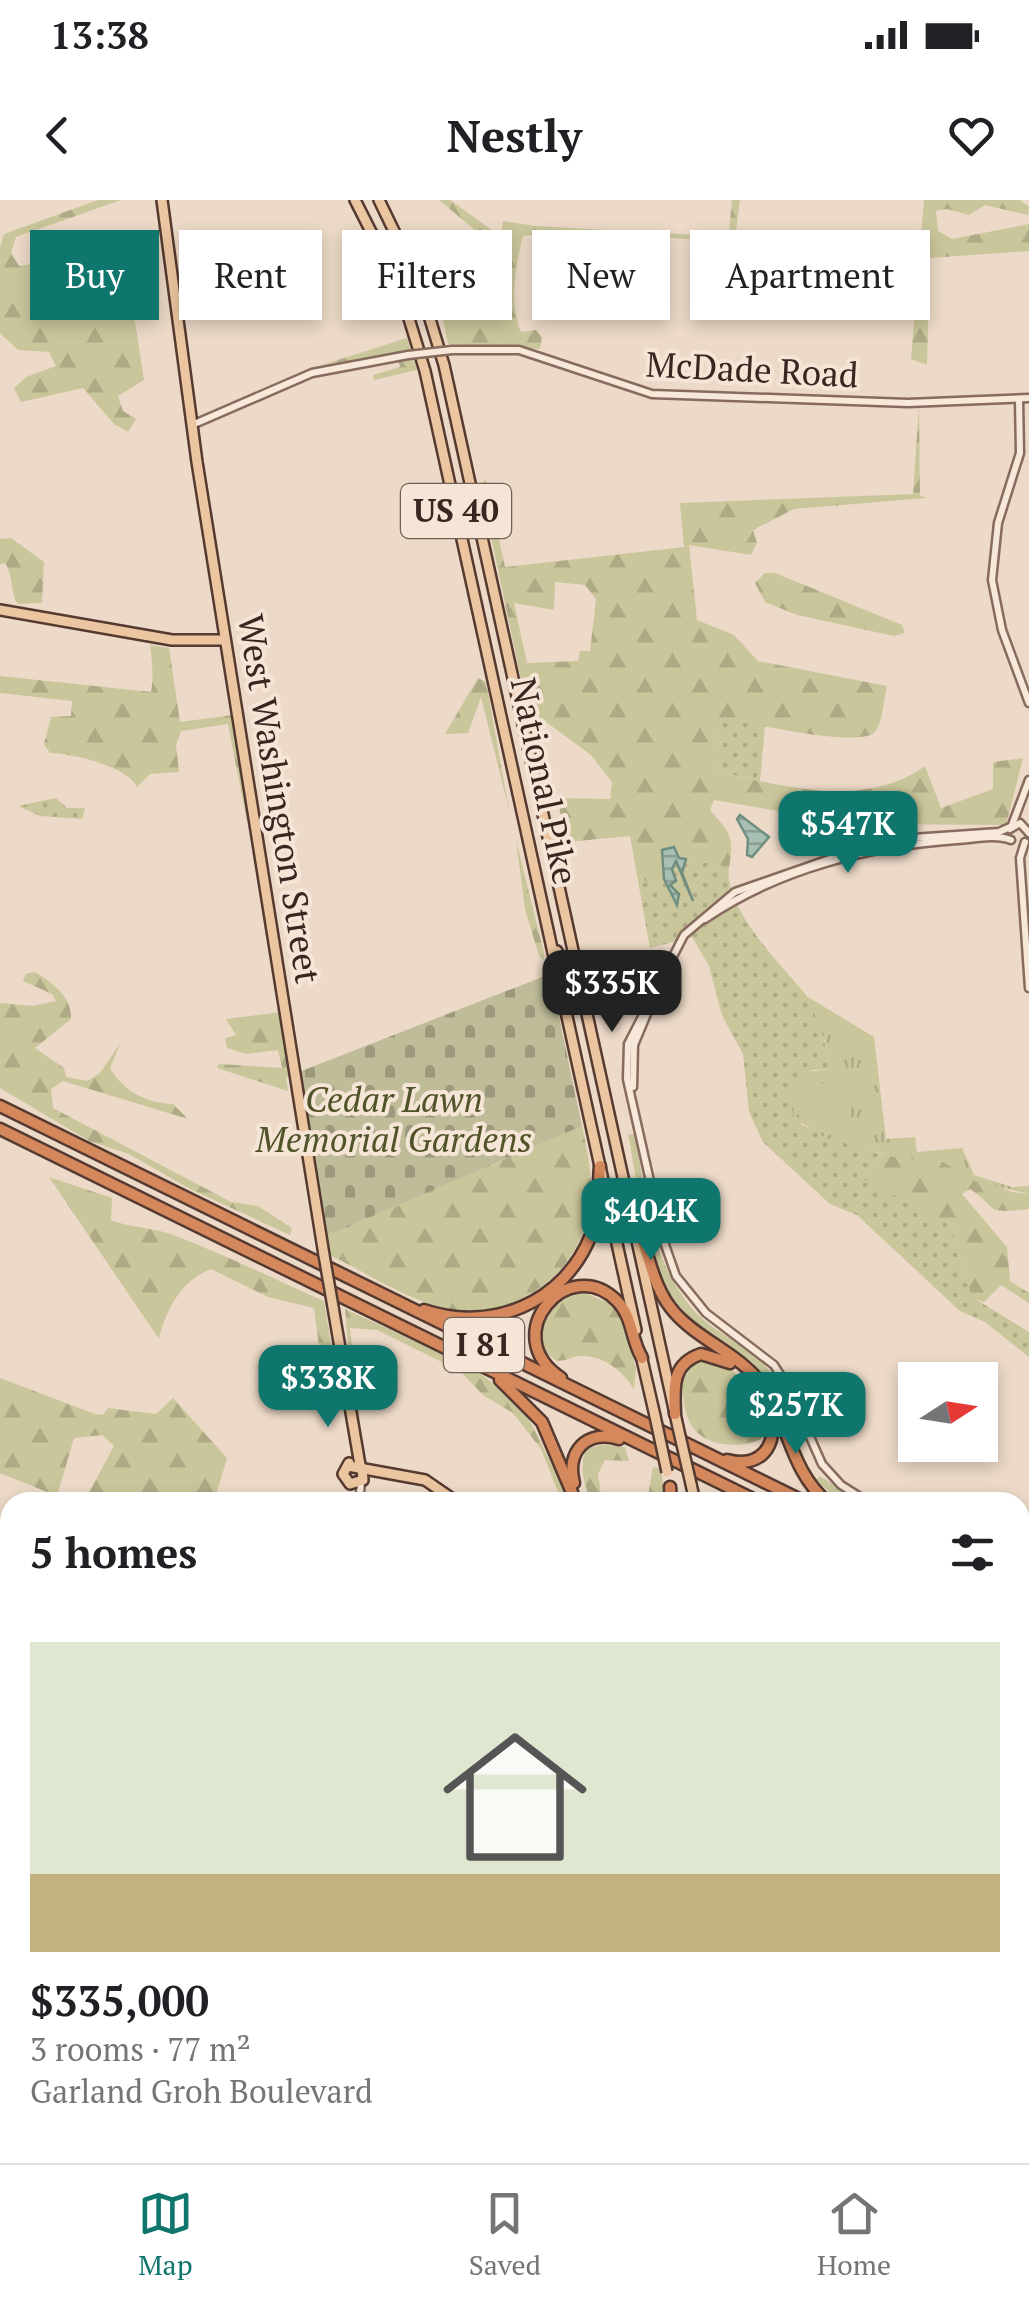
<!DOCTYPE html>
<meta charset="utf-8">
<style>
body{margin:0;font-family:"PT Serif",serif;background:#f6f6f6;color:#202124;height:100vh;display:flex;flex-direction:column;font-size:38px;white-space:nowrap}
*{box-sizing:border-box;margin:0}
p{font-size:32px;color:#757577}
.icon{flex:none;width:55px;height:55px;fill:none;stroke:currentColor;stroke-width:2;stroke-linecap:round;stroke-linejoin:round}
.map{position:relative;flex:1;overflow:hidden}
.sheet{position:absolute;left:0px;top:1292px;width:1030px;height:672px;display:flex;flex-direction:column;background:#fff;border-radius:30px 30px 0 0;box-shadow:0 5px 15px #0003}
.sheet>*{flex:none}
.banner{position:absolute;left:30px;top:30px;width:970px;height:90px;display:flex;gap:20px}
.needle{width:65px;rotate:78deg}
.tools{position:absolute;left:898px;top:1162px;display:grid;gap:20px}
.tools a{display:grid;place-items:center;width:100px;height:100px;border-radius:0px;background:#fff;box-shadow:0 5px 15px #0003;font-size:50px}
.price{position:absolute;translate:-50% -85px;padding:0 22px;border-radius:20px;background:#0f766e;color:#fff;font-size:32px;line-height:65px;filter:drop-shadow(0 2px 5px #0008)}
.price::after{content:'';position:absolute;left:50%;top:60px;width:30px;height:22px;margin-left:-15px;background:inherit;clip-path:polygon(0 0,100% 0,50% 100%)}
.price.selected{background:#222;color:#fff}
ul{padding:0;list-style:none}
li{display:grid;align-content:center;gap:20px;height:530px;padding:0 30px}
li+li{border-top:2px solid #e0e0e0}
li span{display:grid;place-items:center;height:310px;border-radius:0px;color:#555}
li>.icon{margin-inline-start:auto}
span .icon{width:180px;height:180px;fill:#fffc;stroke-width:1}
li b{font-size:42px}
h2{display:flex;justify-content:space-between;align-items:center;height:120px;padding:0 30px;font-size:42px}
.tag{padding:0 35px;border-radius:0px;background:#fff;box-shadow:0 5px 15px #0003;font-size:35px;line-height:90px}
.tag.selected{background:#0f766e;color:#fff}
.status{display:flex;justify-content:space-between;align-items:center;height:70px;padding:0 50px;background:#fff;direction:ltr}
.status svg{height:28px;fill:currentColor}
header{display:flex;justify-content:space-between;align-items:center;height:130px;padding:0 30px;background:#fff;font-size:45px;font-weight:800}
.tab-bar{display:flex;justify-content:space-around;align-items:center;height:140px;border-top:2px solid #e0e0e0;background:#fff;font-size:28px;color:#757577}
.tab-bar a{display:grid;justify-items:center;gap:5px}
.tab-bar .selected{color:#0f766e}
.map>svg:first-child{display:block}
.grass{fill:url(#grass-dots)}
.forest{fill:url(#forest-firs);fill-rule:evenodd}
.cemetery{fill:url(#cemetery-stones)}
.park{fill:url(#park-tufts)}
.pitch{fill:#cac69b}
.water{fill:url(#water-rules);stroke:#6f8e80;stroke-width:2.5}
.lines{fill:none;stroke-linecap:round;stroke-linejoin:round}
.minor-casing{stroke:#876b5d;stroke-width:11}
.major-casing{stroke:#553a31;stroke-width:14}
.highway-casing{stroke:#553a31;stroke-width:15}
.minor{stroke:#f7e8da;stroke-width:6}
.major{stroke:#ecc6a1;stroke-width:9}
.highway{stroke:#d6885d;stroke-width:10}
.rail{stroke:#382720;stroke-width:2.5;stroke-dasharray:18 18;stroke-linecap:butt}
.minor-bridge-casing{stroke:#876b5d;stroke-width:11;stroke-linecap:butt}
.major-bridge-casing{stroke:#553a31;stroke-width:14;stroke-linecap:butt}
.minor-bridge{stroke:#f7e8da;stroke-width:6}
.major-bridge{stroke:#ecc6a1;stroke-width:9}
.labels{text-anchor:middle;stroke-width:8;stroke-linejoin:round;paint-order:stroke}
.shield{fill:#f4e5d6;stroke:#706057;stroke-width:2.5}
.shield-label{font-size:32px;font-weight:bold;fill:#382720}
.street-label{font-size:35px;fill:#382720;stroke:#f4e5d6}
.park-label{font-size:35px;font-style:italic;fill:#515328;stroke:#f4e5d6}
</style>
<div class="status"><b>13:38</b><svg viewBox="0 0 49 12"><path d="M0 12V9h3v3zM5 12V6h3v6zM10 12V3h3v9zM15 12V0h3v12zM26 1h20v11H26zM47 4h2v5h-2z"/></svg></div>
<header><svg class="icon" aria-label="back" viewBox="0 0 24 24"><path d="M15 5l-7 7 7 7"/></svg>Nestly<svg class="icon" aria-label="heart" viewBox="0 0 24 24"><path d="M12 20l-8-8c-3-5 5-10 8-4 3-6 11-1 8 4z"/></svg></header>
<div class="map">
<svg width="1029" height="1963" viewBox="0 0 1029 1963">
<defs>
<pattern id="grass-dots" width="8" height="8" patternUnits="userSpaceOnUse" patternTransform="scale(2.5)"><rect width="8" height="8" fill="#cac69b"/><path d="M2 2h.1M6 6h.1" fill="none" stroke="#aeaa85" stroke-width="1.8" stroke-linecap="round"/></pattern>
<pattern id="forest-firs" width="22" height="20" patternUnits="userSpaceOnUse" patternTransform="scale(2.5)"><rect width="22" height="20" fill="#cac69b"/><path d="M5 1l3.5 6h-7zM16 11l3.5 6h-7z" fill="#aeaa85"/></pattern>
<pattern id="cemetery-stones" width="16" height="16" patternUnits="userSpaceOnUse" patternTransform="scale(2.5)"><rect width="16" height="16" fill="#bfbc9a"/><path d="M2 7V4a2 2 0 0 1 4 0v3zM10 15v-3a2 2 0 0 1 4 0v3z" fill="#9c997d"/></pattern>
<pattern id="park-tufts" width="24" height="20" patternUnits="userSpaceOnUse" patternTransform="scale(2.5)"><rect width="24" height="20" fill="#cac69b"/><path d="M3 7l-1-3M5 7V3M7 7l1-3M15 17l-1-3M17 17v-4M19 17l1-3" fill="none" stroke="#aeaa85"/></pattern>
<pattern id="water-rules" width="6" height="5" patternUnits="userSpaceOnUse" patternTransform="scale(2.5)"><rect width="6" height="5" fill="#a8c0b4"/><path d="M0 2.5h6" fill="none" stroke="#8a9c92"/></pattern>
</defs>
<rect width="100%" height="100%" fill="#ecd9c7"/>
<!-- grass -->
<g class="grass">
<polygon points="721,517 765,526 760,581 715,571"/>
<polygon points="56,598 67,608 85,608 82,619 40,616 18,606"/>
<path d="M688 659 729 667C723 708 782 766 807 796 821 814 826 847 829 869L812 870 801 925 880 954 866 979 951 1025 972 1097 1029 1132V1157L985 1122 960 1111 857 1015 830 1004 763 942 749 912 743 854 722 815 709 766 692 737 650 748 637 675 656 689Z"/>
<polygon points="1020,1486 1029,1487 1029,1559 1020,1558"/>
</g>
<!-- forest -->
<g class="forest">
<polygon points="98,0 121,0 16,37 11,53 19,66 50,61 77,78 107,65 122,72 132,102 144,180 118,196 123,211 136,219 128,232 114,224 83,188 21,202 14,188 26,177 56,166 49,152 18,150 0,133 0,47 4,34"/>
<path d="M439 0H450L496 33 502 29 503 21 536 26 713 36 729 32 732 0H740L736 31 729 42 571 31 523 36C515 67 509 102 521 132L536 130 542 137 540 149 448 144 433 72 441 70 450 52 476 31Z"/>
<polygon points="924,0 1020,0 1029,7 1028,15 985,5 969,15 947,9 936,11 938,31 952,39 1029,24 1029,51 930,58 927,165 911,159"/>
<polygon points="407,138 417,170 374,180 373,175 400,167 397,153 322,165"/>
<path d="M919 205 920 295 926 298 794 309 753 330 757 343 751 355 689 345 697 420 734 435 758 461 887 486C884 498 883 522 875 532 860 549 745 522 721 518L715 571C782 586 865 610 925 566L941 608 993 589V562L1023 558 1006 625 854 624 714 600 710 610C729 632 735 636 729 667L688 659 656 689 637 675 630 636 567 642 557 598 610 599 612 582 591 555 527 508 480 284 486 280 505 367 684 347 680 303 913 294ZM555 382 585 385 596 399 590 451H580L578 461 527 463 514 403 554 410Z"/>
<path d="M11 338 44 362 42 403 18 404C10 394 14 376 5 363L0 364V339Z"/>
<polygon points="765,373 775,373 902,425 905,433 894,436 797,415 765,402 755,383"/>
<path d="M150 445 169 448 180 522 233 515 250 621 247 622 228 524 181 531 176 545 179 572 150 574 137 587C128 567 72 553 50 553L44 544 51 517 71 516 72 501 0 493V476L151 492C154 476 152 461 150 445Z"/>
<polygon points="478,478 486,482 509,610 481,497 468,533 445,534"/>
<polygon points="516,640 544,753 544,760 539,756 525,709"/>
<path d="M35 772C52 783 72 796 71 819L35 848 64 868 66 877 87 881 100 873 121 842 110 868C124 892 147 903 173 904L188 919 63 881 51 889 53 908 231 1002 258 1006 292 1028 290 1035 190 989 129 954 89 941 0 888V803L33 806 56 801 52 794 23 781 26 774Z"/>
<polygon points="281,812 291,875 286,878 288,891 217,868 219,864 282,868 278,850 246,854 227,848 225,838 236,835 226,819"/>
<path d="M582 926C588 954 594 980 589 1009 579 1075 514 1121 449 1109 408 1101 367 1073 330 1055L327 1036Z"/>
<path d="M636 933C644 990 650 1053 686 1101 719 1145 757 1136 788 1201L781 1206C760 1153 698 1139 668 1092 641 1049 639 985 628 935Z"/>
<path d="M880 954 943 962 1012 992 1029 994V1009C984 1014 1000 1010 970 989L962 994 1007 1047 1010 1081 1029 1093V1103L1001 1085 984 1102 972 1098 951 1025 865 980Z"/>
<path d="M49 977 112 998 111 1020C119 1025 157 1029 171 1034 223 1054 274 1079 324 1101L336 1174 328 1176 321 1161 314 1108 268 1097 211 1069C182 1080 166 1109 159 1139Z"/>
<path d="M585 1093 621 1108 636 1169 634 1189C624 1172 603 1155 581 1156 573 1156 566 1161 557 1161L544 1152C535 1118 552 1099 585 1093Z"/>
<polygon points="345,1109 472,1167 522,1206 571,1302 562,1302 541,1249 513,1213 483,1195 460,1171 377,1130 350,1128 362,1240 356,1238"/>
<path d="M710 1161C743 1171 769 1199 767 1235 751 1249 709 1249 694 1229 684 1217 683 1197 682 1182L694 1162Z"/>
<polygon points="0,1178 95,1214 103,1215 108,1208 156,1214 173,1198 227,1258 214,1302 164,1302 146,1292 128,1302 84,1302 114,1246 102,1235 74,1238 57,1296 0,1273"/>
<path d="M602 1245 625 1247 629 1261 605 1260 598 1274 602 1302H592C584 1287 579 1265 586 1249Z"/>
<polygon points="653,1267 661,1269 666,1302 647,1302"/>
<polygon points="820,1276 859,1302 841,1302 816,1280"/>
<polygon points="1,1437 10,1441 10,1564 0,1588 5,1516"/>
<polygon points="1020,1437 1029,1441 1029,1487 1020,1486"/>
<polygon points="0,1818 10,1837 10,1912 0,1903"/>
<polygon points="0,1929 10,1938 10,1955 28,1955 39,1963 9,1963 0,1948"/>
</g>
<!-- cemetery -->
<polygon class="cemetery" points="550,774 582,926 327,1036 299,872"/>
<!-- park -->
<polygon class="park" points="808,797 874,837 886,939 915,937 917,952 962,948 974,975 1012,987 1029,986 1029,994 975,981 943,962 897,958 826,938 795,919 786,890 801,873 829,869 825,841"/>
<!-- pitch -->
<polygon class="pitch" points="806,879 854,892 845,928 796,914"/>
<!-- water -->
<g class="water">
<polygon points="740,615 769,637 752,657 747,655 748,639 737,619"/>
<polygon points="674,647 679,658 686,659 682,673 693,701 676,661 672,669 676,681 670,685 679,694 677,705 664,679 662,650"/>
</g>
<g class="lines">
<defs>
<g id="minor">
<polyline points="452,150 519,150 652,194 908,203 1029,198"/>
<polyline points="1019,199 1020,253 998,323 992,380 1002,430 1029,503"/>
<polyline points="192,225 312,173 408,155"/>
<polyline points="1012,625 1029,580"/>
<polyline points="1010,629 1020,623 1029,633"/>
<polyline points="1025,642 1020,658 1029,788"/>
<path d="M705 719C778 669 869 646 957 640 974 639 995 634 1011 640"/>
<polyline points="579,776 631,766 659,779"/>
<polyline points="601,777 622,773 658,778"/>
<polyline points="633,887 634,845 659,785"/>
<polyline points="359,1302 361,1283"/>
<polyline points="868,1302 841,1285 822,1264 788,1187 774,1165 706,1113 676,1076 663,1039 627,879 628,844 684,735 735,692 884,640 999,632 1010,627"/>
<polyline points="1020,1369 1029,1373"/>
<polyline points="918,1955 944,1963"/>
<polyline points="410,1963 410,1955"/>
</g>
<g id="major">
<polyline points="162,0 197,262 324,1055"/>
<polyline points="355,0 400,89 425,171 636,1130"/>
<polyline points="379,0 419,83 444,165 678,1227"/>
<polyline points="0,410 172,440 225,440"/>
<polyline points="557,751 565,766 579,776"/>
<polyline points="577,757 585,767 604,769"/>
<polyline points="587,798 589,783 602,777"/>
<polyline points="333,1107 360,1265"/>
<polyline points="641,1155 655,1216"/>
<polyline points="349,1263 343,1274 350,1284 363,1280 362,1268"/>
<polyline points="348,1266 425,1280 457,1302"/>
<polyline points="691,1284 695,1302"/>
<polyline points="646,1963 649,1955"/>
<polyline points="706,1963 708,1955"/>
</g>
<g id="highway">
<polyline points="0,906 805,1302"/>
<polyline points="0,929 759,1302"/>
<path d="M631 1015C650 1047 649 1084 675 1113 701 1142 743 1155 764 1188 790 1226 790 1270 827 1302"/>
<path d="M424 1110C491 1133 564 1103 591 1035 600 1012 598 989 600 966"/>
<path d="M561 1178C496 1135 569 1052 617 1101 633 1117 631 1140 642 1158"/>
<polyline points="500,1180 542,1222 576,1302"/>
<path d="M675 1214C674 1188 671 1164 701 1154L730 1163"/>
<path d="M727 1260C760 1269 779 1246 770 1214"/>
<path d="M574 1283C566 1252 586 1229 619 1239"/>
<polyline points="670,1287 671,1302"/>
<polyline points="1020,1398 1029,1402"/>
<polyline points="1020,1431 1029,1435"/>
</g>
</defs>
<!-- minor casing -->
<use href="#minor" class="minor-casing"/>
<!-- major casing -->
<use href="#major" class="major-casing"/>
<!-- highway casing -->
<use href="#highway" class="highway-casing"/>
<!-- minor -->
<use href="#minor" class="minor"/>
<!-- major -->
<use href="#major" class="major"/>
<!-- highway -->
<use href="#highway" class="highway"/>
<!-- rail -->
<g class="rail">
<polyline points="0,1762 10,1782"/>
<polyline points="96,1955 99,1963"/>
</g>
<defs>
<polyline id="minor-bridge" points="408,155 452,150"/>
<g id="major-bridge">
<polyline points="324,1055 333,1107"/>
<polyline points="655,1216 667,1272"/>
<polyline points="678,1227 691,1284"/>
</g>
</defs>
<!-- minor-bridge casing -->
<use href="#minor-bridge" class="minor-bridge-casing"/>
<!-- major-bridge casing -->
<use href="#major-bridge" class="major-bridge-casing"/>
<!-- minor-bridge -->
<use href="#minor-bridge" class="minor-bridge"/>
<!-- major-bridge -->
<use href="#major-bridge" class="major-bridge"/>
</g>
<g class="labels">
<!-- shield labels -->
<g class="shield">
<rect x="401" y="284" width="110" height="54" rx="8"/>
<rect x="444" y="1118" width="80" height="54" rx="8"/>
</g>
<g class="shield-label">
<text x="456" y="322">US 40</text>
<text x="484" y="1156">I 81</text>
</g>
<!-- street labels -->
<g class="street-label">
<text transform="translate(752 170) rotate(3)" y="12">McDade Road</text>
<text transform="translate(544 581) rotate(78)" y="12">National Pike</text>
<text transform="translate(279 599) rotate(81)" y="12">West Washington Street</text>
</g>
<!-- park labels -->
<g class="park-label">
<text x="394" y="912">Cedar Lawn<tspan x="394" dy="40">Memorial Gardens</tspan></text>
</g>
</g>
</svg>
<div class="tools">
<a><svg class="needle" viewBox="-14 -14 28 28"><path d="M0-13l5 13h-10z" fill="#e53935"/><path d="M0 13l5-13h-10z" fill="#757577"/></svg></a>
</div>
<b class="price" style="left:848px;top:676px">$547K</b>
<b class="price selected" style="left:612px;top:835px">$335K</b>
<b class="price" style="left:651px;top:1063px">$404K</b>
<b class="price" style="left:328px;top:1230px">$338K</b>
<b class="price" style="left:796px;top:1257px">$257K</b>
<div class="banner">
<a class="tag selected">Buy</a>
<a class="tag">Rent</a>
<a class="tag">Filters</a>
<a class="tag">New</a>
<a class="tag">Apartment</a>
</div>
<section class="sheet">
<h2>5 homes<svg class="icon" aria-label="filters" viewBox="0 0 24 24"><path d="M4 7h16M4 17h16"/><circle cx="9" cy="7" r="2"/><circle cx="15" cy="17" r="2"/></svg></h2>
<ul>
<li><span style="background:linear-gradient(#dfe7d0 75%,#c2b280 0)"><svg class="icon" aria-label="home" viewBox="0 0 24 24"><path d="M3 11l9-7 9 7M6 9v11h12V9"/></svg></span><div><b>$335,000</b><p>3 rooms · 77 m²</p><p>Garland Groh Boulevard</p></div></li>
</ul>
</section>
</div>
<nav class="tab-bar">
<a class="selected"><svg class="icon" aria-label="map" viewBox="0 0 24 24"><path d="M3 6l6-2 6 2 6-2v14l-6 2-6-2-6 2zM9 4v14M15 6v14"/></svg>Map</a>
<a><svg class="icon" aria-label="saved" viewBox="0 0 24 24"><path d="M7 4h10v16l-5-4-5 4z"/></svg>Saved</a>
<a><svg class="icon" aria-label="home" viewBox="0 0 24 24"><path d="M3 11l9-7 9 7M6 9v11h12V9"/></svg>Home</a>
</nav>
